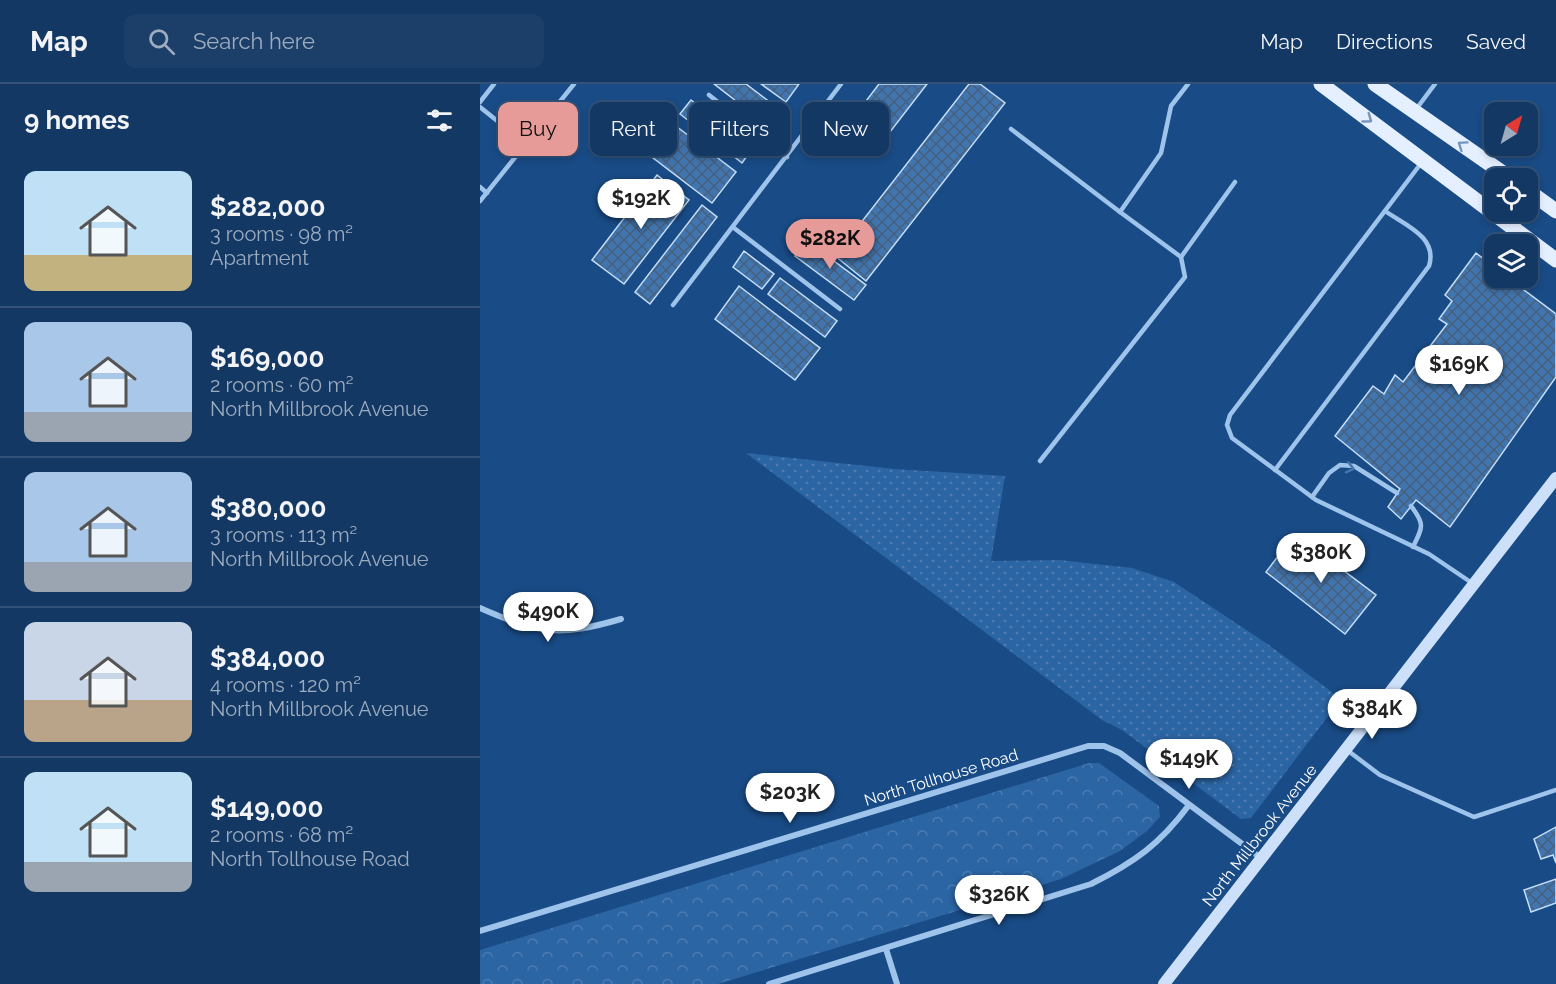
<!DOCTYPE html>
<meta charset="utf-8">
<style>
body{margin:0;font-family:Raleway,sans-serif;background:#1c3f6a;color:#f1f3f6;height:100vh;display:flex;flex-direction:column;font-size:22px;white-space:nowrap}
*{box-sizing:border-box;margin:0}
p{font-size:20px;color:#9dacbf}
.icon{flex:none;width:33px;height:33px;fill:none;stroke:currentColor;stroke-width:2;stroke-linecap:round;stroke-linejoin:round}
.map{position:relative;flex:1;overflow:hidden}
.details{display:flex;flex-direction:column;background:#133864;width:480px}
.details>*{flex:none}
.banner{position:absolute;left:18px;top:18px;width:570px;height:54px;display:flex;gap:12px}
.needle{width:39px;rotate:37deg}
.buttons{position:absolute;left:1004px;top:18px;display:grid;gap:12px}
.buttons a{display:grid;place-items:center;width:54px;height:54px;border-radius:12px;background:#133864;box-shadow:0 3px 9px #0003,0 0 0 2px #325278;font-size:30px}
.price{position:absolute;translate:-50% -51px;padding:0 14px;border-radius:21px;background:#fff;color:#222;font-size:20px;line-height:39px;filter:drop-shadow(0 2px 3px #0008)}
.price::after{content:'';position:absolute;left:50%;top:36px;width:18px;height:14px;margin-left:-9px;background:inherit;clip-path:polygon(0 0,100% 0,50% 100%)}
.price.active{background:#e69b98;color:#111}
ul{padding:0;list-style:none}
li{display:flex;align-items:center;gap:18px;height:150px;padding:0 24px}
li+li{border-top:2px solid #325278}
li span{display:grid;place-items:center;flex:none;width:168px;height:120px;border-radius:12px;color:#555}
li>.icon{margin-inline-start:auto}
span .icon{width:72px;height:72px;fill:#fffc;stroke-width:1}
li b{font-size:26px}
h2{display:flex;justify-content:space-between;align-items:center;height:72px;padding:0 24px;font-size:26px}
.chip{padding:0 21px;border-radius:12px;background:#133864;box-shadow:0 3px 9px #0003,0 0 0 2px #325278;font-size:21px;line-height:54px}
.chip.active{background:#e69b98;color:#111}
header{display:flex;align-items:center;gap:36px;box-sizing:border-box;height:84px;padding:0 30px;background:#133864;border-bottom:2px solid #325278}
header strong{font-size:28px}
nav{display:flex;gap:33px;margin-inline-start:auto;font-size:21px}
.search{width:420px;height:54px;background:#1c3f6a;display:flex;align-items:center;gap:15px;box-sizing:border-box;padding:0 21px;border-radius:12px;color:#9dacbf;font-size:22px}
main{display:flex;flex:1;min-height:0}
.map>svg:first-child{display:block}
.grass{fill:url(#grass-dots)}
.park{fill:url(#park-crowns)}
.building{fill:url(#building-cross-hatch);stroke:#c4def9;stroke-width:1.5}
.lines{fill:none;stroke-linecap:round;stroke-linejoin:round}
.lane{stroke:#9fc4ec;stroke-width:4.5}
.street{stroke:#9fc4ec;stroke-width:6}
.secondary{stroke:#cce0f9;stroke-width:12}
.primary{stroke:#e4efff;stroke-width:15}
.oneway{stroke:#7495bc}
.oneway2{stroke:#4875aa}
.labels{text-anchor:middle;stroke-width:4.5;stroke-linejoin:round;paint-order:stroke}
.street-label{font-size:16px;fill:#fff;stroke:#194b86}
</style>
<header>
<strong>Map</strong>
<div class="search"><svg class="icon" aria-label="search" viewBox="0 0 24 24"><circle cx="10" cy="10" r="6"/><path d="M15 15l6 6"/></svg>Search here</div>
<nav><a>Map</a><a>Directions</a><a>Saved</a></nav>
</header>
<main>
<section class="details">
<h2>9 homes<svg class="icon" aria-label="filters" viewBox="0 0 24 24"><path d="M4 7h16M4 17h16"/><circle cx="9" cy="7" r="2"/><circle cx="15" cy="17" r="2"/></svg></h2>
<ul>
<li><span style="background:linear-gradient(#bfe0f5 70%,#c2b280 0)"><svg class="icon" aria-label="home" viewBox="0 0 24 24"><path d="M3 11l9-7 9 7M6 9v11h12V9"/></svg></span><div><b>$282,000</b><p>3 rooms · 98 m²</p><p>Apartment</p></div></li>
<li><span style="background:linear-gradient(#a9c7e8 75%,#9aa5b1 0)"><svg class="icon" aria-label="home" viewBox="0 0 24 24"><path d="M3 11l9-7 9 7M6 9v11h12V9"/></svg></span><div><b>$169,000</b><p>2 rooms · 60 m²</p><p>North Millbrook Avenue</p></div></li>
<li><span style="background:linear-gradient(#a9c7e8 75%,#9aa5b1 0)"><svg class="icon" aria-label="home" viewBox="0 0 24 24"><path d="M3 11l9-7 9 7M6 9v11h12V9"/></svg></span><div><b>$380,000</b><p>3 rooms · 113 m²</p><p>North Millbrook Avenue</p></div></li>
<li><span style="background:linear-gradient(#c9d6e8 65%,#b9a48a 0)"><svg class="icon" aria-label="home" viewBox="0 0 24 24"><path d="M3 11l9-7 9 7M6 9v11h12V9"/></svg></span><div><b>$384,000</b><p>4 rooms · 120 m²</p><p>North Millbrook Avenue</p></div></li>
<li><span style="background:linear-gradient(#bfe0f5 75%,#9aa5b1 0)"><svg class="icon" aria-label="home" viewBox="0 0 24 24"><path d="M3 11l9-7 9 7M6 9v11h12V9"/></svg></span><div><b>$149,000</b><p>2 rooms · 68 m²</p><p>North Tollhouse Road</p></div></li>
</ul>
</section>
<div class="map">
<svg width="1076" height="900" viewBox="0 0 1076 900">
<defs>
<pattern id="grass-dots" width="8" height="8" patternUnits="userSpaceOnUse" patternTransform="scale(1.5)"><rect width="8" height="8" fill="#2c65a4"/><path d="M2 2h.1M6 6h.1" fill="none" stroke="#4c7cb2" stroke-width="1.8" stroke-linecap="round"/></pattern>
<pattern id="park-crowns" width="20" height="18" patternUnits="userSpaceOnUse" patternTransform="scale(1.5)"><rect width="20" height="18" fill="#2c65a4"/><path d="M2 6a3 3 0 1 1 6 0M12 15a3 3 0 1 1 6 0" fill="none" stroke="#4c7cb2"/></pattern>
<pattern id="building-cross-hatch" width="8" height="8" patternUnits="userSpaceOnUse" patternTransform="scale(1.5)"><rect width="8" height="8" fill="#4175af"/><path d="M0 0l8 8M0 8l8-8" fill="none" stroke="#46607e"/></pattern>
</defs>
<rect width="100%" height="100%" fill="#194b86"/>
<!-- grass -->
<polygon class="grass" points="266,369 415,385 525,392 511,477 579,476 652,484 694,498 789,561 861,615 771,734 761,735 642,646 622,636"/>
<!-- park -->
<polygon class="park" points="609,679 619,679 679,722 680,733 667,747 640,767 581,795 238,900 0,900 0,866"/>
<!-- building -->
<g class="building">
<polygon points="234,0 266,0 303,28 291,44"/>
<polygon points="281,0 319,0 306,18"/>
<polygon points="399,0 447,0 403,57 373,34"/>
<polygon points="489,0 500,0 525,19 386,197 355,172"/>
<polygon points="211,16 273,64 262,79 200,30"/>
<polygon points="192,39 256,88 232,119 168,70"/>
<polygon points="177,91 209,116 144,200 112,176"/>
<polygon points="222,121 237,133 170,220 155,208"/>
<polygon points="326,156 386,201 374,216 315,172"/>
<polygon points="264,167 294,190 282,205 253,183"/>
<polygon points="996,169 1014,183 1014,194 1028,194 1076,230 1076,293 970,443 936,416 921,435 908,423 920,405 855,352 893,302 904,310 915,291 923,298 967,240 959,235 972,217 965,211"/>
<polygon points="300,194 357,237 345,253 288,210"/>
<polygon points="259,202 340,264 315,296 235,235"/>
<polygon points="815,450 896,511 865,550 786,488"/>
<polygon points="1076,743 1076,779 1073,771 1061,775 1054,755"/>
<polygon points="1076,795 1076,819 1051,828 1044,806"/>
</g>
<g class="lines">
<!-- lane -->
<g class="lane">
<polyline points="229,11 307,73"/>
<polyline points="0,18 14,0"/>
<polyline points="0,23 46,60"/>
<polyline points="937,24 955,0"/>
<polyline points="531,45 640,128 681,69 691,22 708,0"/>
<polyline points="942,78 750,331 747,341 752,354 836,416 949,470 992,499"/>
<polyline points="0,103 7,109"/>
<polyline points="0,117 94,0"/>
<polyline points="254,144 360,225"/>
<polyline points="701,173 755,98"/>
<polyline points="193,221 361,0"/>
<polyline points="560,377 705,193 701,173 640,128"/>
<path d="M795 386 949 182C958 153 925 141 905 127"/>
<polyline points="832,413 849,389 860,381 874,382 917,409"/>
<path d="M931 422C945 440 943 443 933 463"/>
<polyline points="867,666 900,691 994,733 1076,706"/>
</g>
<!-- street -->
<g class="street">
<path d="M0 524C59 550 79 553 141 535"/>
<polyline points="0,847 608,662 624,662 640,669 781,774"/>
<polyline points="406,865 417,900"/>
<path d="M289 900 611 800C655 778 680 760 709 721"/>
</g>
<!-- secondary -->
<polyline class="secondary" points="684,900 1076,394"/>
<!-- primary -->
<g class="primary">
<polyline points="841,0 1076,176"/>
<polyline points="895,0 1030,94"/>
<polyline points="1047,106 1076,127"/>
</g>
</g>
<!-- one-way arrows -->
<defs><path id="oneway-chevron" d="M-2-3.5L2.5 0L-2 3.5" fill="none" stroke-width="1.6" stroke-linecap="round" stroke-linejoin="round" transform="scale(1.5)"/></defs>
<g class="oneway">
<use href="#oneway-chevron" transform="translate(888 35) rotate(36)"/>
<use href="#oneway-chevron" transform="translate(982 61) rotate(-145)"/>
</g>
<use class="oneway2" href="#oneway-chevron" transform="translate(870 384) rotate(14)"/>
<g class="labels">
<!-- street labels -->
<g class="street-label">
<text transform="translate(461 693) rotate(-17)" y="6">North Tollhouse Road</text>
<text transform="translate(779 751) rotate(-52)" y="6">North Millbrook Avenue</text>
</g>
</g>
</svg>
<div class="buttons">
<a><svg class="needle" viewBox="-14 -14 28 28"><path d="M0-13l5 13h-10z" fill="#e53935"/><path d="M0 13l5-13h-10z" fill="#9dacbf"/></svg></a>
<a><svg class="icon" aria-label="locate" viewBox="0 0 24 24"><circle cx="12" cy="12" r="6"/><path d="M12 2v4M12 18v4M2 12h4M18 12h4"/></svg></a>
<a><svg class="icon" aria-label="layers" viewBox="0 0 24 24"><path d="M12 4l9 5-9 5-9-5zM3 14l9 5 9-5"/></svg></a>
</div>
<b class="price" style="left:161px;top:146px">$192K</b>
<b class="price active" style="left:350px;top:186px">$282K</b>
<b class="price" style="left:979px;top:312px">$169K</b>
<b class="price" style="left:841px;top:500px">$380K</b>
<b class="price" style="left:68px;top:559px">$490K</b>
<b class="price" style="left:892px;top:656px">$384K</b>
<b class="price" style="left:709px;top:706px">$149K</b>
<b class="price" style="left:310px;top:740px">$203K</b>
<b class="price" style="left:519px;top:842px">$326K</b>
<div class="banner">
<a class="chip active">Buy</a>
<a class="chip">Rent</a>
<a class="chip">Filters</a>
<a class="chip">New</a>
</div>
</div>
</main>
